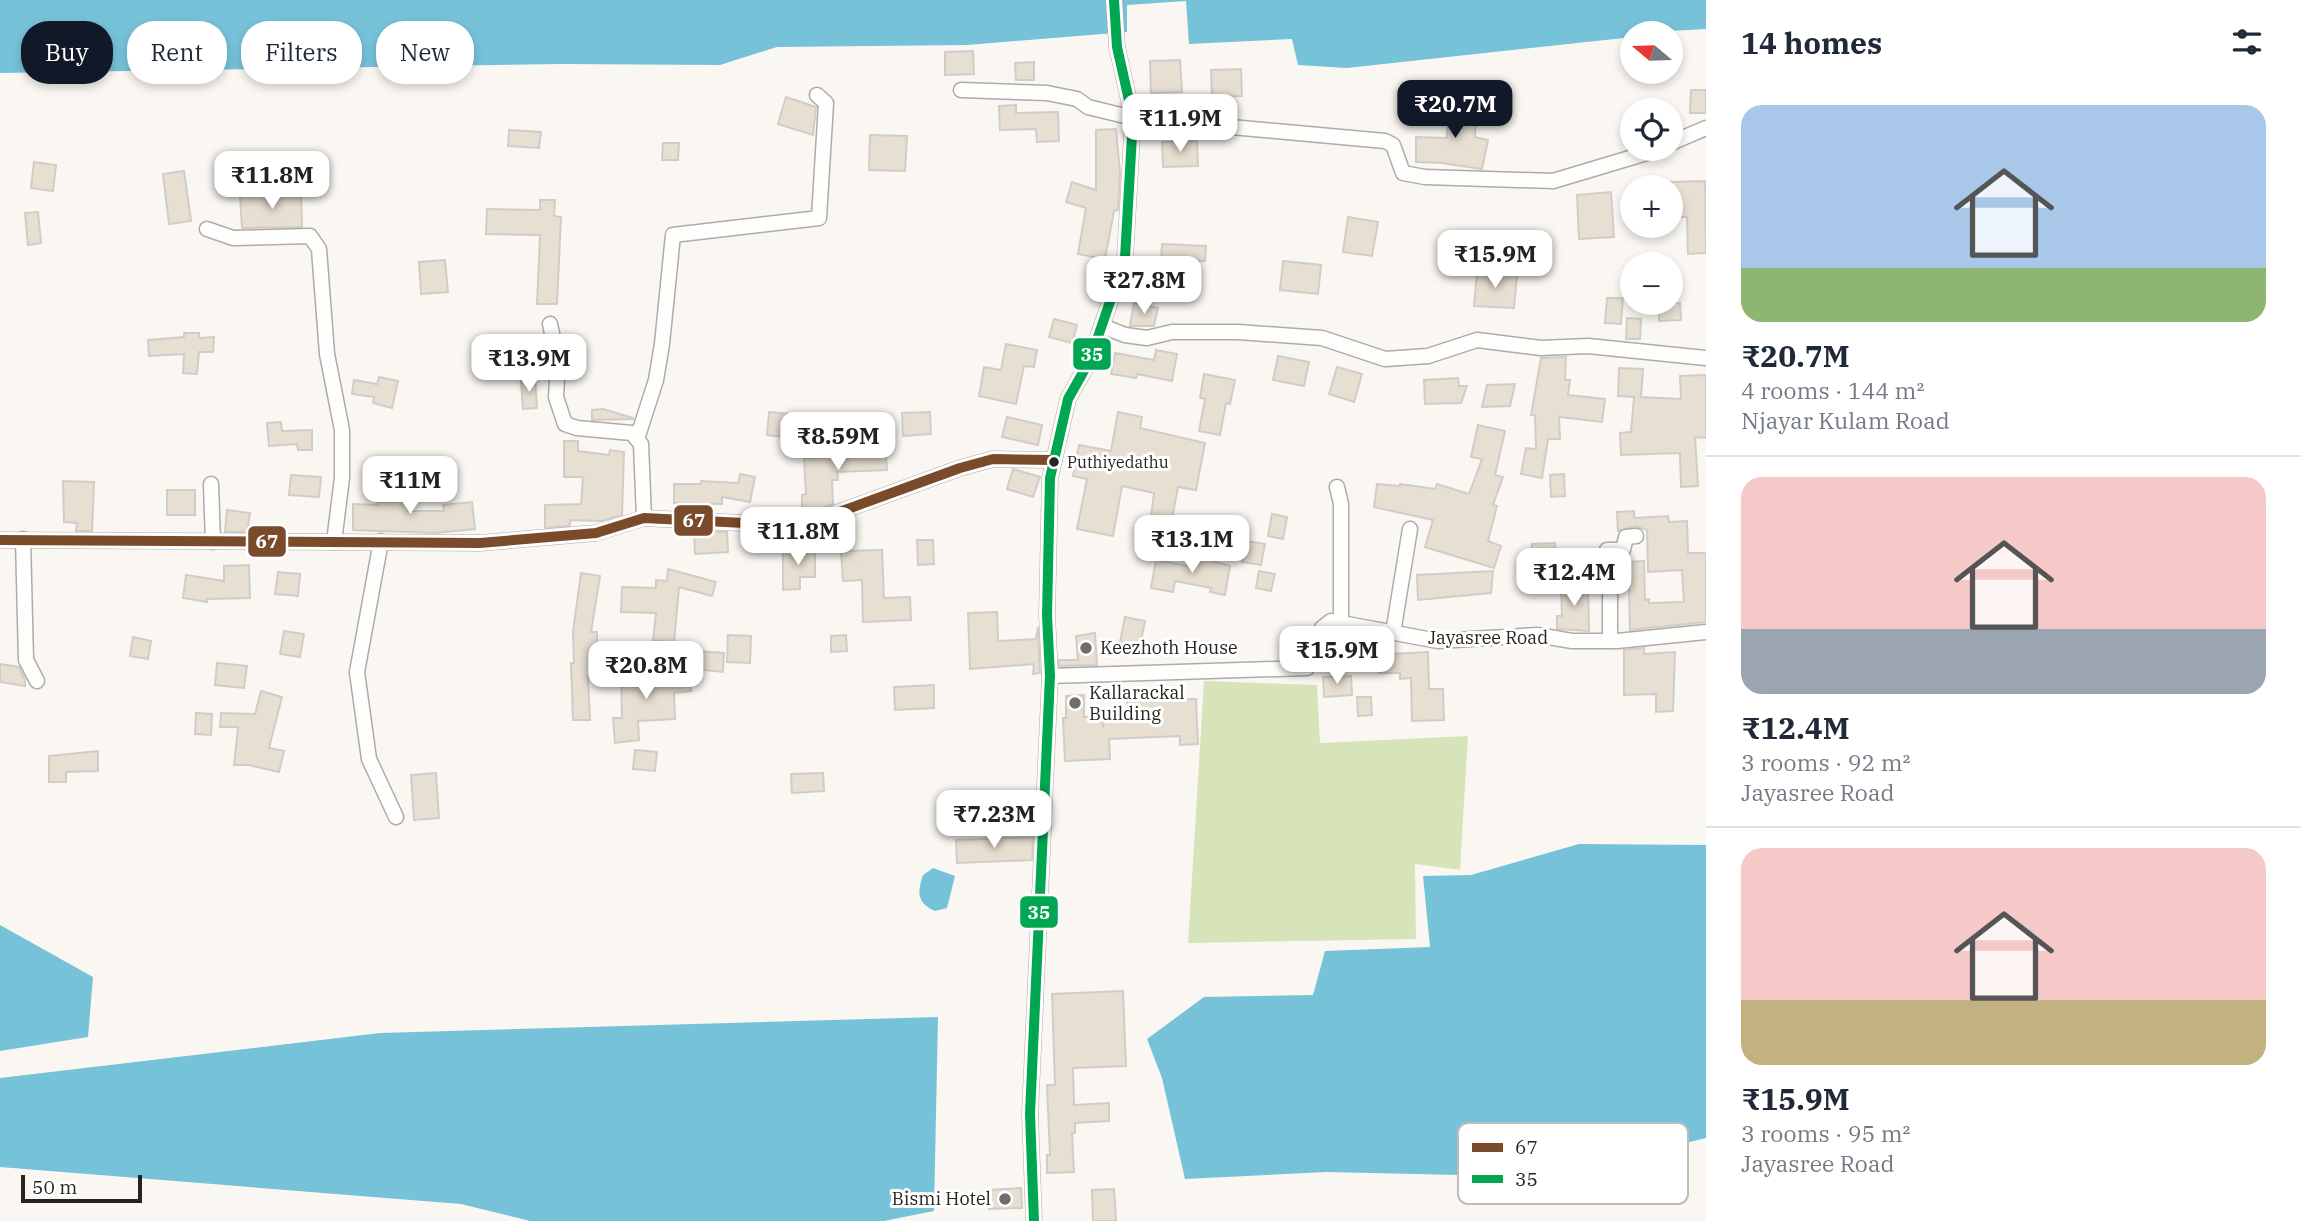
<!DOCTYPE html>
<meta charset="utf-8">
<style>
body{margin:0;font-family:"IBM Plex Serif",serif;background:#f2f2f3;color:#1f2937;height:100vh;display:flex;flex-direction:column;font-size:26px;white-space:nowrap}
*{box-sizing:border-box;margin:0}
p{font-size:23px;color:#747a83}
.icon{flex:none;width:38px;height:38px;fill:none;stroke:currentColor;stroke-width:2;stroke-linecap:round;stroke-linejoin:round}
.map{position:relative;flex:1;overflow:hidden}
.side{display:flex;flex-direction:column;background:#fff;width:595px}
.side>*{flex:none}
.banner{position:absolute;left:21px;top:21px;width:665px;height:63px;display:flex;gap:14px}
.needle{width:46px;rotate:289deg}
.buttons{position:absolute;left:1620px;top:21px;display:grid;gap:14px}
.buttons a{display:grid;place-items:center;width:63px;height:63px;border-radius:50%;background:#fff;box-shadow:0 4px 10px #0003;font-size:35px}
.scale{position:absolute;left:21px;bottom:18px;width:121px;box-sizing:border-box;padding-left:7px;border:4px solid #262420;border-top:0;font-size:19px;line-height:24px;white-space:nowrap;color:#262420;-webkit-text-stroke:5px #fff;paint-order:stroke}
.price{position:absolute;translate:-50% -60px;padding:0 16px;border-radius:14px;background:#fff;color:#222;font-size:23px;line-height:46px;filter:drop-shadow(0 2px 4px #0008)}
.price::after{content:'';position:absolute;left:50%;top:42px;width:21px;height:16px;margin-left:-10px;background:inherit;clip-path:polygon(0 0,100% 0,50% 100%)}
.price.selected{background:#111827;color:#fff}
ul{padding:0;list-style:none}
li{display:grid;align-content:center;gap:14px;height:371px;padding:0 35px}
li+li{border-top:2px solid #e0e1e3}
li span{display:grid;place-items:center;height:217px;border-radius:21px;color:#555}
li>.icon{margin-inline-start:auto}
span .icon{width:126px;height:126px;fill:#fffc;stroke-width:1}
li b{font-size:30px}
h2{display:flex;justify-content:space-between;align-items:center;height:84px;padding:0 35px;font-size:30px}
.tag{padding:0 24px;border-radius:28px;background:#fff;box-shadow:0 4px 10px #0003;font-size:24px;line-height:63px}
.tag.selected{background:#111827;color:#fff}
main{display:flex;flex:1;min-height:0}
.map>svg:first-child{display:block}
.green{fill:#d7e4b9}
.water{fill:#76c2d9}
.building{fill:#e7dfd1;stroke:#d0cdc9;stroke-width:2}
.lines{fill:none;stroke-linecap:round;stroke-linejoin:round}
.street-casing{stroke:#aeaba8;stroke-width:17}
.street{stroke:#fefefd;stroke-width:14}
.bus-1-casing{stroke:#fff;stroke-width:16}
.bus-2-casing{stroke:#fff;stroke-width:16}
.bus-1{stroke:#7a4b2a;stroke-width:10}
.bus-2{stroke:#00a651;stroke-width:10}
.bus-dot{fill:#262420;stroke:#fff;stroke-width:2.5}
.poi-dot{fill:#706e6a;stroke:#fff;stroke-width:2.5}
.labels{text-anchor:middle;stroke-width:6;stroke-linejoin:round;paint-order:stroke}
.bus-label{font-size:16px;fill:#262420;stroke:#fff;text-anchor:start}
.street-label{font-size:18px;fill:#262420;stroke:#fff}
.poi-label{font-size:18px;fill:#262420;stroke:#fff;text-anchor:start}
.key{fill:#fff;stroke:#bebdbc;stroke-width:2}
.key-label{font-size:19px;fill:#262420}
.line-badge{stroke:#fff;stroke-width:2.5}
.badge-label{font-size:19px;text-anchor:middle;font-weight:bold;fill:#fff}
</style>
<main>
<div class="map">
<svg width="1706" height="1221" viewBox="0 0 1706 1221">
<rect width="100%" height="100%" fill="#faf7f2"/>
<!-- green -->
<polygon class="green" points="1204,681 1317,685 1320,743 1468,736 1460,870 1415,864 1416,939 1188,943"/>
<!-- water -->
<g class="water">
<polygon points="0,0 1706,0 1706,29 1633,33 1633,37 1347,68 1298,65 1292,39 1189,44 1186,1 1127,5 1127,32 967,45 777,47 720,65 562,64 0,73"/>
<polygon points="1579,844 1706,845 1706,1138 1546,1177 1326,1172 1185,1179 1162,1078 1147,1039 1204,997 1313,995 1325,951 1430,947 1423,876 1471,875"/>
<path d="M933 868 955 876 947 908 935 911C917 903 917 893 923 875Z"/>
<polygon points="0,925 93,977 88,1037 0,1051"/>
<polygon points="938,1017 934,1211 884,1221 530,1221 461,1204 0,1167 0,1078 380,1033"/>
</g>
<!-- building -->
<g class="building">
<polygon points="973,51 974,74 945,75 945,52"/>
<polygon points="1180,60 1182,92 1151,93 1150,61"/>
<polygon points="1034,62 1034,80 1016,80 1015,63"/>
<polygon points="1241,69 1242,96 1212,97 1211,70"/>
<polygon points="1691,90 1706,90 1706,113 1690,113"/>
<polygon points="786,97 816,107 813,135 778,124"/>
<polygon points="1449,101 1477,103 1475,137 1488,140 1482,169 1442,163 1416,162 1416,137 1447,138"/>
<polygon points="1016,105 1016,113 1058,112 1059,141 1037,142 1036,129 1000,130 999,106"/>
<polygon points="1116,129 1120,173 1118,210 1114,211 1105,259 1078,254 1086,208 1066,202 1072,182 1096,190 1096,130"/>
<polygon points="509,130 541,132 539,148 508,146"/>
<polygon points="870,135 907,136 905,171 869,170"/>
<polygon points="1197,141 1198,166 1163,167 1162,142"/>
<polygon points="663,143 679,143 678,160 662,160"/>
<polygon points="34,162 56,165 53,191 31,188"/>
<polygon points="184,171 191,221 169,224 163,174"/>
<polygon points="1705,181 1706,253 1688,254 1687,217 1672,217 1671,182"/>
<polygon points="1611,192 1614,237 1579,239 1577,195"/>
<polygon points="301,193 302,227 242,228 240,196"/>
<polygon points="540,200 555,200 554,216 561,217 557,304 537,304 540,235 486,234 487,209 540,210"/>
<polygon points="38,212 41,243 28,245 25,213"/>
<polygon points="1348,217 1378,222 1372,256 1343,252"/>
<polygon points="1162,244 1206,246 1205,261 1161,260"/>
<polygon points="445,260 448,292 421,294 419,262"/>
<polygon points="1283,261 1321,265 1318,294 1280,290"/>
<polygon points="1477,272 1517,275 1514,308 1474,306"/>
<polygon points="1607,298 1623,298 1621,324 1605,323"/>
<polygon points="1134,303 1158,308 1154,326 1130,326"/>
<polygon points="1659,303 1680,303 1681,320 1659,321"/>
<polygon points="1627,318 1641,319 1640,339 1626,339"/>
<polygon points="1054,319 1077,325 1072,343 1049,337"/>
<polygon points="184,333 199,333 199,338 214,337 213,352 199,352 197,374 183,373 184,354 149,356 148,340 184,337"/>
<polygon points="1006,344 1037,350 1034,367 1024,366 1016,404 979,396 984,367 1001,370"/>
<polygon points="1156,350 1177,354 1172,381 1137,374 1136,378 1111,374 1115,353 1154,360"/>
<polygon points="1278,356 1309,362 1304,386 1273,380"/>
<polygon points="1566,357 1565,380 1570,380 1568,395 1605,399 1602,422 1559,417 1560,439 1548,439 1542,478 1521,474 1526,448 1536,449 1535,415 1531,415 1541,358"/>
<polygon points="1337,367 1362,374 1354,402 1329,394"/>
<polygon points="1619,368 1643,369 1641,397 1681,399 1680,376 1706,375 1706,438 1695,437 1698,486 1681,487 1680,453 1621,455 1620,433 1631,432 1634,397 1618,396"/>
<polygon points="1204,374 1235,380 1230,404 1226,403 1220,435 1199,431 1205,399 1200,398"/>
<polygon points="379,377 398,381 392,408 373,403 374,397 352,394 354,380 377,384"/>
<polygon points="535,378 537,408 523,409 521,380"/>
<polygon points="1458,378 1459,386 1467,386 1461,403 1425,404 1424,380"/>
<polygon points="1515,384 1510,406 1482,407 1487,385"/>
<polygon points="603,409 633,418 633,419 592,420 592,410"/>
<polygon points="769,412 788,414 785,437 767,435"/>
<polygon points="930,412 931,434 903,436 902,413"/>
<polygon points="1118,412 1142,417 1140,428 1205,443 1196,490 1178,487 1170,529 1150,525 1154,493 1122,486 1113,536 1077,529 1087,479 1073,476 1079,445 1111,451"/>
<polygon points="1007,417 1042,425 1038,445 1002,437"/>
<polygon points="281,422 282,431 312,430 312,450 298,450 297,444 269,446 267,423"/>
<polygon points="1478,425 1505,431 1495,475 1503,477 1493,505 1497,506 1488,541 1501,546 1494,568 1425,547 1433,520 1374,507 1377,484 1400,486 1400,484 1435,489 1437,484 1469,494 1482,459 1471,457"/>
<polygon points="564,441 578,441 578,451 609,455 610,450 624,452 622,515 602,521 570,520 570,526 545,528 545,505 581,504 583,477 564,477"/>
<polygon points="885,444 887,470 837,472 838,480 832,480 833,504 820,509 802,510 802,495 806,494 804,458 846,457 846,446"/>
<polygon points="1013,469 1040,477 1033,497 1007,489"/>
<polygon points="740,474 755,477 750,502 722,497 722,504 674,503 674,484 701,484 701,481 738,483"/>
<polygon points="1564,474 1565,496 1551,497 1550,475"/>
<polygon points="291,475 321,477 319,497 289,495"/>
<polygon points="63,481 94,482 92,531 76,531 77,523 64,522"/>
<polygon points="408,489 408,511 444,511 443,505 472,502 475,529 435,533 353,530 353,504 378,505 377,490"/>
<rect x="167" y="490" width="28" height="25"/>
<polygon points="227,510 250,513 247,532 225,532"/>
<polygon points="1634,511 1634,518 1668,516 1669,522 1687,521 1688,553 1706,553 1706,622 1630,630 1629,588 1623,588 1622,562 1644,561 1645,600 1649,599 1649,603 1684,602 1682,570 1648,572 1647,530 1635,526 1618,531 1617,512"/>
<polygon points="1272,514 1287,517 1283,539 1268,536"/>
<polygon points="704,531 727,532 728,552 695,554 694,533"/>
<polygon points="917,540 933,540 934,564 918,565"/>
<polygon points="1246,541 1265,544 1261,565 1242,562"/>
<polygon points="1555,543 1556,570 1533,571 1532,544"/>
<polygon points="783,549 815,549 815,577 800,577 800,589 783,590"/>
<polygon points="882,550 884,598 910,597 911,620 863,622 862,580 843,581 841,551"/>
<polygon points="1195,556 1230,566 1225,595 1210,592 1211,588 1175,581 1173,592 1151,588 1156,560 1193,567"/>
<polygon points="249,565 250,598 207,599 207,602 183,598 186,575 224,581 224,566"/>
<polygon points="668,569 716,582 712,596 679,587 674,643 653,640 656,613 621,612 622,587 656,588 656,580 667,581"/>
<polygon points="1259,571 1275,574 1271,591 1256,588"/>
<polygon points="1493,571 1491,593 1418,600 1417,575"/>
<polygon points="278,572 300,574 298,596 275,594"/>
<polygon points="581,573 600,576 591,632 597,632 597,651 589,651 592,675 588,675 590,720 573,720 571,663 574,663 573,632"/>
<polygon points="1588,583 1589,631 1557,629 1557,616 1562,616 1561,584"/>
<polygon points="997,612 998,641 1036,639 1038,627 1040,673 1033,674 1034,664 970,669 968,613"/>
<polygon points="1125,617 1145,621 1140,646 1120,642"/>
<polygon points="284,631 304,634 300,657 280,654"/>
<polygon points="1095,633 1097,665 1059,666 1059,660 1078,660 1076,636"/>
<polygon points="728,635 751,636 750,663 727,662"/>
<polygon points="846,635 847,651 831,652 831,636"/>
<polygon points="133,637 151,641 148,659 130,656"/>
<polygon points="1370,639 1370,642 1390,642 1390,654 1428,652 1429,689 1443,689 1444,720 1412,721 1411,678 1400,679 1400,673 1379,673 1379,666 1343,668 1342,640"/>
<polygon points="1644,648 1644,654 1675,652 1673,711 1656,712 1656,694 1624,695 1624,650"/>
<polygon points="696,651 724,653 723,672 695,669"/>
<polygon points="217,663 247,666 244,688 215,685"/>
<polygon points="0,664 19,667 25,680 25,686 0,682"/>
<polygon points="621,668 648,668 648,681 690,676 691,691 674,693 675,719 638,721 639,740 615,743 613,718 622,718"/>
<polygon points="1351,676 1352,695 1324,697 1323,677"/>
<polygon points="934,685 934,708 895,710 894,687"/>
<polygon points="261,691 282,697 269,748 284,751 279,772 249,765 234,765 238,727 220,727 221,713 255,714"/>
<polygon points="1084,695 1084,717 1101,716 1103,727 1105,716 1128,715 1127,701 1196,699 1198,744 1180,745 1180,736 1109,739 1110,759 1065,761 1063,718 1066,718 1066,696"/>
<polygon points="1357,697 1371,697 1372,715 1358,716"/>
<polygon points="196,713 212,714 211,735 195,734"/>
<polygon points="635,750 657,752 655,771 633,769"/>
<polygon points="98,751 98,771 66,772 66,782 49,782 49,756"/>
<polygon points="436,773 439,818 414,820 411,775"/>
<polygon points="823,773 824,791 792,793 791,774"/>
<polygon points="1033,837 1032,860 957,863 956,840"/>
<polygon points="1123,991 1126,1066 1073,1068 1074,1105 1109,1103 1109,1121 1075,1123 1075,1133 1072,1133 1074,1172 1047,1173 1047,1155 1050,1155 1047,1085 1055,1085 1052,994"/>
<polygon points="1021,1188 1022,1208 989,1209 988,1190"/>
<polygon points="1114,1189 1116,1221 1093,1221 1092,1190"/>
</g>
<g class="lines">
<defs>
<g id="street">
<polyline points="961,90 1047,93 1077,99 1088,107 1133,118 1385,141 1393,145 1403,173 1425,177 1553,181 1660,149"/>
<polyline points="1671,143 1706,128"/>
<polyline points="207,229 233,238 310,236 319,249 327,354 342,430 342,478 334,542"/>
<polyline points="550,324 558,361 556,397 565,424 577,428 632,433 641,444 644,518"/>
<polyline points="1102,326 1125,335 1147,338 1172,332 1238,332 1322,338 1385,359 1428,356 1477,340 1541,348 1588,346 1706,358"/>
<polyline points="637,439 656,380 662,344 673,235 819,218 826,103 817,95"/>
<polyline points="211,484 213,542"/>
<polyline points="1337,487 1341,504 1341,623"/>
<polyline points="23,539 26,660 37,681"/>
<polyline points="0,540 480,543 596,533 644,518 801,526 960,468 993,459 1054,460"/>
<polyline points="381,541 357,672 369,759 396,817"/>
<polyline points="1393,633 1410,529"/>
<polyline points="1610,641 1610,581 1603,579 1607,550 1623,550 1626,537 1636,536"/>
<polyline points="1050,676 1307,668 1322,628 1331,621 1438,641 1537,635 1572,641 1617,641 1706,632"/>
<polyline points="1034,1221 1030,1114 1050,676 1047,615 1050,478 1068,399 1090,360 1125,258 1133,118 1117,47 1114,0"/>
</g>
</defs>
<!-- street casing -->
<use href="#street" class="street-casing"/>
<!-- street -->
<use href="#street" class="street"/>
<defs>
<polyline id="bus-1" points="0,540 480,543 596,533 644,518 801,526 960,468 993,459 1054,460"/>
<polyline id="bus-2" points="1034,1221 1030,1114 1050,676 1047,615 1050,478 1068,399 1090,360 1125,258 1133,118 1117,47 1114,0"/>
</defs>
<!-- bus-1 casing -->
<use href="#bus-1" class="bus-1-casing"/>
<!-- bus-2 casing -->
<use href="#bus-2" class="bus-2-casing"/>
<!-- bus-1 -->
<use href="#bus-1" class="bus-1"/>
<!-- bus-2 -->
<use href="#bus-2" class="bus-2"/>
</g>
<!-- markers -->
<circle class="bus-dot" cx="1054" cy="462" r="6"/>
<g class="poi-dot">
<circle cx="1086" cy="648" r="7"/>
<circle cx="1075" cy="703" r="7"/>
<circle cx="1005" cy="1199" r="7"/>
</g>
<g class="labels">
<!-- bus labels -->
<g class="bus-label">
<text x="1067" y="468">Puthiyedathu</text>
</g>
<!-- street labels -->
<g class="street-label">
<text x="1488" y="644">Jayasree Road</text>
</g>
<!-- poi labels -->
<g class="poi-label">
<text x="1100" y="654">Keezhoth House</text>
<text x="1089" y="699">Kallarackal<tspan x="1089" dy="21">Building</tspan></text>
<text x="991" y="1205" text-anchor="end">Bismi Hotel</text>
</g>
</g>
<!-- legend -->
<rect x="1458" y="1123" width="230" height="81" rx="10" class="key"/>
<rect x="1472" y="1143" width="31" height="9" fill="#7a4b2a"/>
<rect x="1472" y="1175" width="31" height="8" fill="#00a651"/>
<g class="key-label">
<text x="1515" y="1154">67</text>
<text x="1515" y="1186">35</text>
</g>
<g class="line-badge">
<rect x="1072" y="337" width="40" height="34" rx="7" fill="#00a651"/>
<rect x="673" y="504" width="41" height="33" rx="7" fill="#7a4b2a"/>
<rect x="247" y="525" width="40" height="33" rx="7" fill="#7a4b2a"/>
<rect x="1019" y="895" width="40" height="34" rx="7" fill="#00a651"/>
</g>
<g class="badge-label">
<text x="1092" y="361">35</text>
<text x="694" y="527">67</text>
<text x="267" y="548">67</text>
<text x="1039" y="919">35</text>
</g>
</svg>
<div class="buttons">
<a><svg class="needle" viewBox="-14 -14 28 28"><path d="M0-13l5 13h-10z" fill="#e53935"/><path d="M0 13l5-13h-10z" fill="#747a83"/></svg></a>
<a><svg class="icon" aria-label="locate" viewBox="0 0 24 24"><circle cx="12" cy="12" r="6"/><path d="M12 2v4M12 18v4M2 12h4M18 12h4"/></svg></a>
<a>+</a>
<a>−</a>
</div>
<div class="scale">50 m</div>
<b class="price selected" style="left:1455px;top:140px">₹20.7M</b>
<b class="price" style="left:1180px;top:154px">₹11.9M</b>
<b class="price" style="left:272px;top:211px">₹11.8M</b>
<b class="price" style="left:1495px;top:290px">₹15.9M</b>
<b class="price" style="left:1144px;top:316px">₹27.8M</b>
<b class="price" style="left:529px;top:394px">₹13.9M</b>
<b class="price" style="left:838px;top:472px">₹8.59M</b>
<b class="price" style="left:410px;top:516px">₹11M</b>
<b class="price" style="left:798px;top:567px">₹11.8M</b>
<b class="price" style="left:1192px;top:575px">₹13.1M</b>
<b class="price" style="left:1574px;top:608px">₹12.4M</b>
<b class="price" style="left:1337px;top:686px">₹15.9M</b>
<b class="price" style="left:646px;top:701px">₹20.8M</b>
<b class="price" style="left:994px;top:850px">₹7.23M</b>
<div class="banner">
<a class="tag selected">Buy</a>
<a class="tag">Rent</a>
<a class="tag">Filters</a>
<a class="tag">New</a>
</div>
</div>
<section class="side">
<h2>14 homes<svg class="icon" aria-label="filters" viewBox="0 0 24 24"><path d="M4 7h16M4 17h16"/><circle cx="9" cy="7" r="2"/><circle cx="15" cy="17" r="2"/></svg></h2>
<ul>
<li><span style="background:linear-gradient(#a9c7e8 75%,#8fb573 0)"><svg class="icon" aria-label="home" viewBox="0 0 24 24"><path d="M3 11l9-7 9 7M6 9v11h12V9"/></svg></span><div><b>₹20.7M</b><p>4 rooms · 144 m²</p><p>Njayar Kulam Road</p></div></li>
<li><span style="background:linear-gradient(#f6c9c9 70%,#9aa5b1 0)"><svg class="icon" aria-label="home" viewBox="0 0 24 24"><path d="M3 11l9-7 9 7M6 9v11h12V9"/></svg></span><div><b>₹12.4M</b><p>3 rooms · 92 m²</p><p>Jayasree Road</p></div></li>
<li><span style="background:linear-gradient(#f6c9c9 70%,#c2b280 0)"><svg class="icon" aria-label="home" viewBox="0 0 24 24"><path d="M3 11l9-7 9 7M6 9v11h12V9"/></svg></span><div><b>₹15.9M</b><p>3 rooms · 95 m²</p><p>Jayasree Road</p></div></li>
</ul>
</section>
</main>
